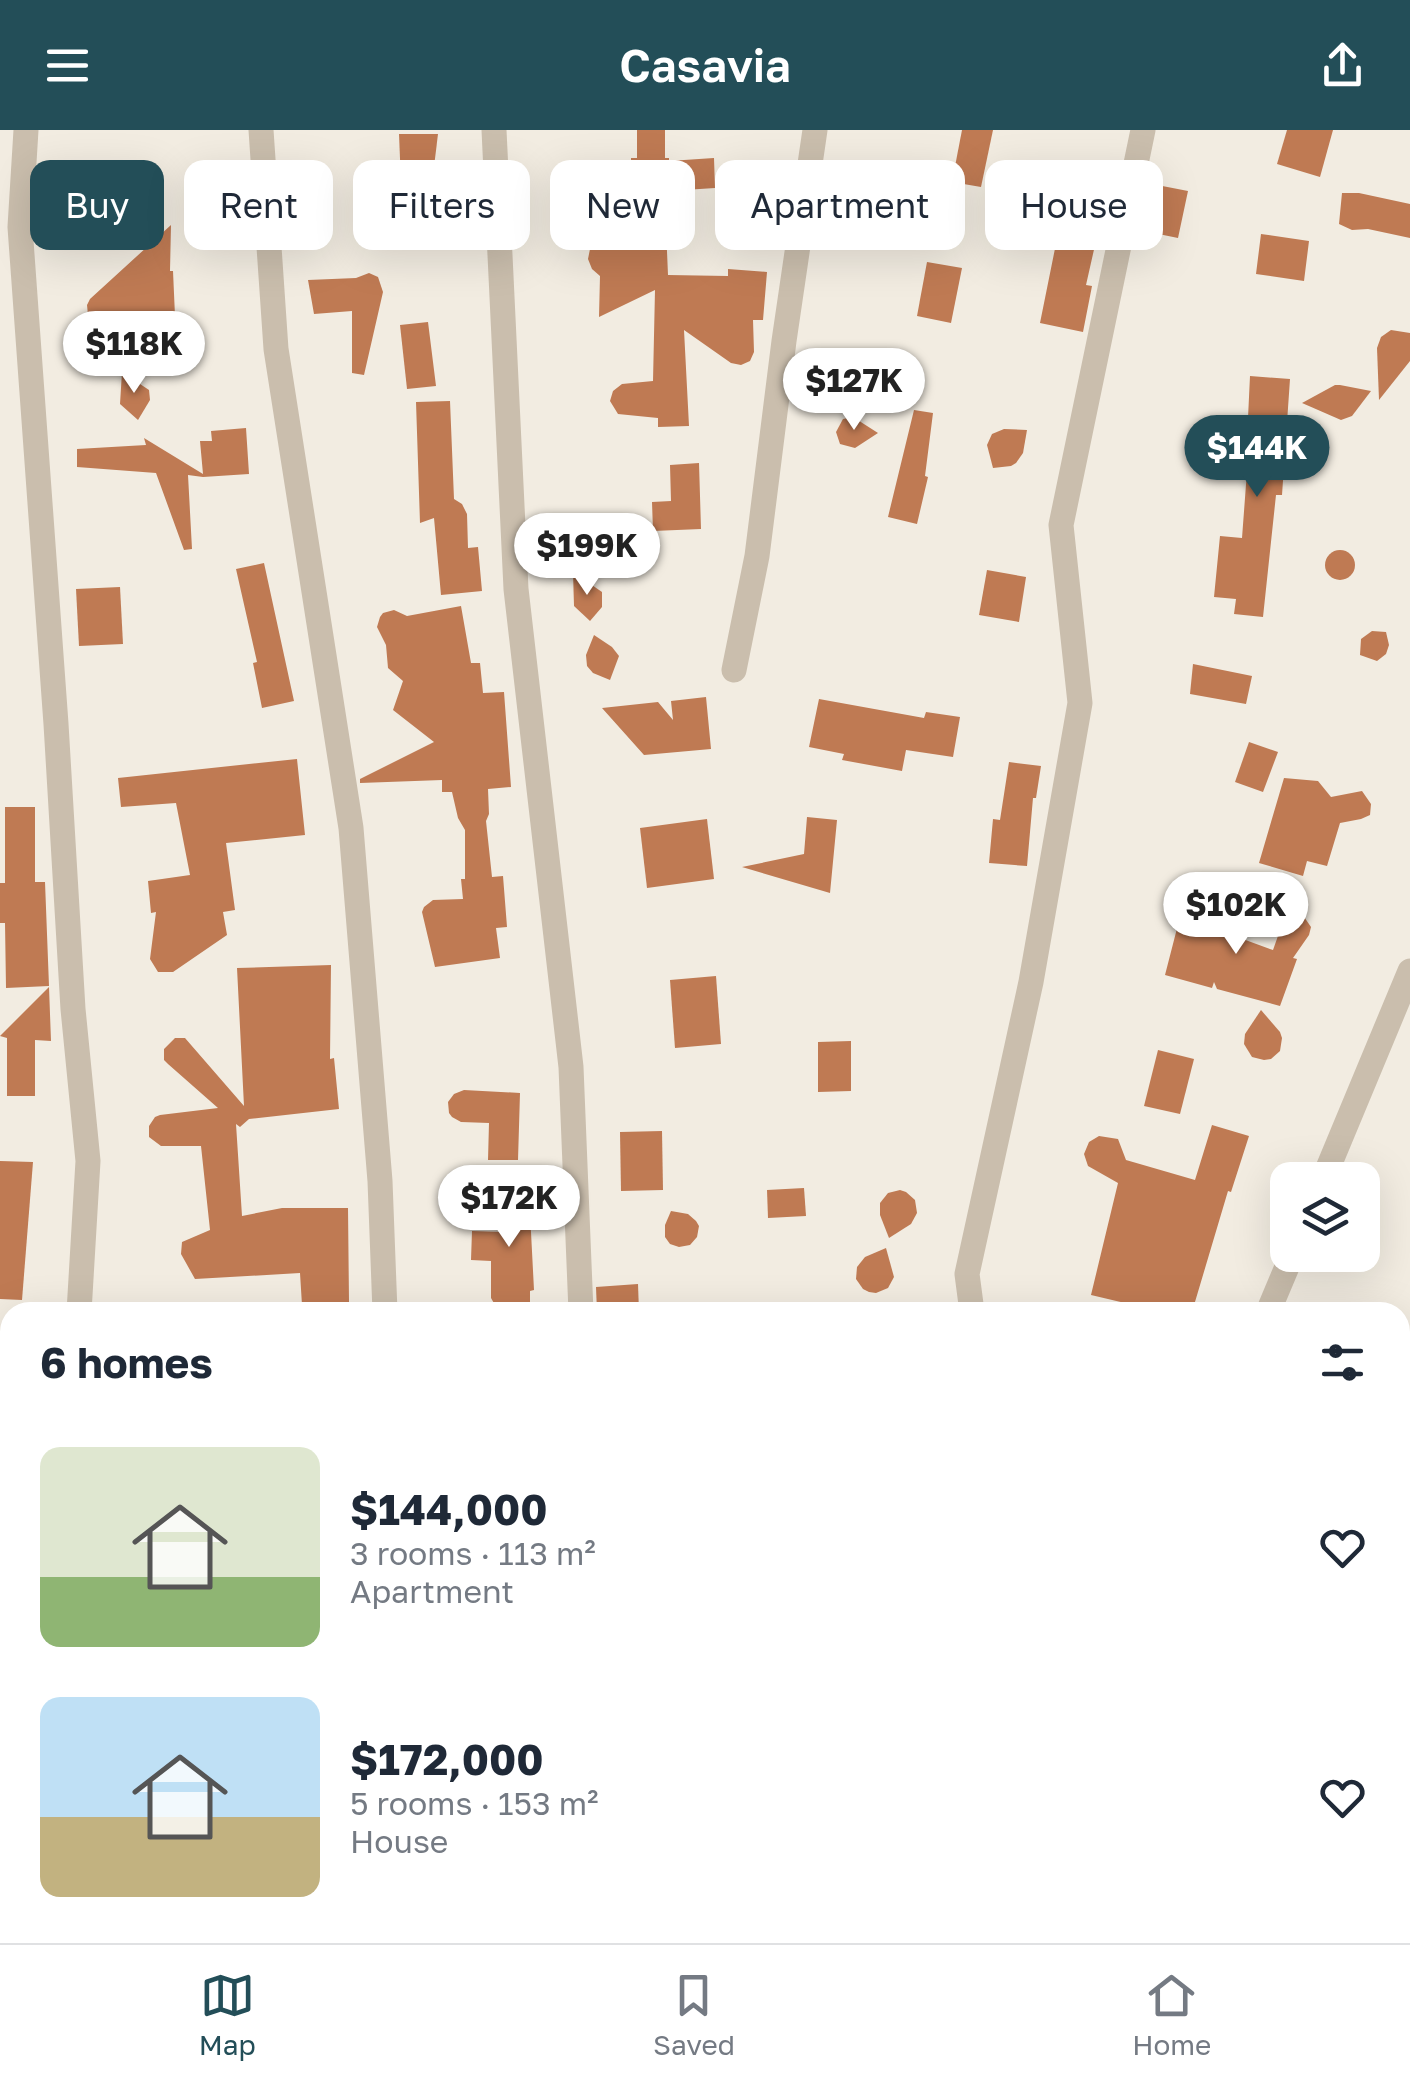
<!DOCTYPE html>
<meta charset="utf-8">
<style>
body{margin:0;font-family:"Golos Text",sans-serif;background:#f2f2f3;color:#1f2937;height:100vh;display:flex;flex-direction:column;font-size:38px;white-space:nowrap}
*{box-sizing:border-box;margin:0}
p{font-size:32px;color:#747a83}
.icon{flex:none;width:55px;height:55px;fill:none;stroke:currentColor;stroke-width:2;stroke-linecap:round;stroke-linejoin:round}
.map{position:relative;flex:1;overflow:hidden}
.sheet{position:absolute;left:0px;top:1172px;width:1410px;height:642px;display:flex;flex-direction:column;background:#fff;border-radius:30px 30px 0 0;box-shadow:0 10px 40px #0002}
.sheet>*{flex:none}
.guide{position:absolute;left:30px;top:30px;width:1350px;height:90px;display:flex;gap:20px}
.fabs{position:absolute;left:1270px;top:1032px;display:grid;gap:20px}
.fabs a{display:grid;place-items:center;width:110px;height:110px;border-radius:20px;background:#fff;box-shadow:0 10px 40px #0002;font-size:50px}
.price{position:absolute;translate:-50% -85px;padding:0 22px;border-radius:35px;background:#fff;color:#222;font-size:32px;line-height:65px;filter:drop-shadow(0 2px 5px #0008)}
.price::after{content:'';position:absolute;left:50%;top:60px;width:30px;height:22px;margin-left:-15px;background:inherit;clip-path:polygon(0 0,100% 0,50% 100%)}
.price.on{background:#234e58;color:#fff}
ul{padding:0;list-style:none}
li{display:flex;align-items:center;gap:30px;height:250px;padding:0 40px}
li span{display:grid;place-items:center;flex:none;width:280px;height:200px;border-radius:20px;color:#555}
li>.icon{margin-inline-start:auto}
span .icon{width:120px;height:120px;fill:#fffc;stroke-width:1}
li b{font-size:42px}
h2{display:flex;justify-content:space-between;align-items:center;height:120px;padding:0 40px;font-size:42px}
.chip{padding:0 35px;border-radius:20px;background:#fff;box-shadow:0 10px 40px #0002;font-size:35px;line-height:90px}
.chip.on{background:#234e58;color:#fff}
header{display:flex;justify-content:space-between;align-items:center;height:130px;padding:0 40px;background:#234e58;color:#fff;font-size:45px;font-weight:600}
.menu{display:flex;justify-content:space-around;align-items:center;height:140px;border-top:2px solid #e0e1e3;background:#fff;font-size:28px;color:#747a83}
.menu a{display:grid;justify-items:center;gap:5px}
.menu .on{color:#234e58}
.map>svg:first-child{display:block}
.building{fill:#bf7a53}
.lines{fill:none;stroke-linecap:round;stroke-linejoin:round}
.minor{stroke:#cabead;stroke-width:25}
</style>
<header><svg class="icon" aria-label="menu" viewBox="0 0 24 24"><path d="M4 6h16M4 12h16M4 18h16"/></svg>Casavia<svg class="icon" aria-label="share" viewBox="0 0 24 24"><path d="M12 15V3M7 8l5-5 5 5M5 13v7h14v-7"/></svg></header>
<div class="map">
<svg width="1410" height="1813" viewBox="0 0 1410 1813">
<rect width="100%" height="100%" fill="#f2ece1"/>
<!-- building -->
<g class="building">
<polygon points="637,0 665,0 665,28 669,28 669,31 714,28 715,58 669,61 669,74 665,74 668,145 728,146 728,139 767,142 763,190 753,190 754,222 750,231 741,235 731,233 684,200 689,296 658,297 658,288 618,284 610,271 613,261 622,254 653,251 655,160 599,187 600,146 592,139 588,129 590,119 599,113 630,109 631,28 637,28"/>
<polygon points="962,0 993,0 981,57 952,52"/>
<polygon points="1287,0 1333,0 1320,47 1277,34"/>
<polygon points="399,4 438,4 433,45 401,53"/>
<polygon points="1068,54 1113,63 1107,94 1100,93 1086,155 1092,156 1083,202 1040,193"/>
<polygon points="1152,54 1188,61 1178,108 1139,100 1145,70 1148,70"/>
<polygon points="1342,63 1359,63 1410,74 1410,108 1368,99 1352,100 1339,94"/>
<polygon points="101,78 104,116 65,119 63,80"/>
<polygon points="171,95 170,141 173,141 175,186 126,188 127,238 123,233 122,240 103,233 96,226 95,220 95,215 101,203 88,185 87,175 90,169"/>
<polygon points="1261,104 1309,111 1304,151 1256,144"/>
<polygon points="927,132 962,138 951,193 917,186"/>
<polygon points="369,143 378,147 383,162 364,245 352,243 352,181 314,184 308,150 356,148"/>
<polygon points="428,192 436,256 407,259 400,195"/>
<polygon points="1391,200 1410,203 1410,231 1379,270 1377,218 1381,207"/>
<polygon points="122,242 149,260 150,270 138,290 120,274"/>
<polygon points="1250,246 1290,249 1282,365 1276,365 1263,487 1234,484 1236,469 1214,467 1220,406 1242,408 1251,288 1248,288"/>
<polygon points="1335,255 1340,255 1371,261 1352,286 1341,290 1302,273"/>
<polygon points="450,271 454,369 462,374 467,384 468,418 478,417 482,461 441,465 434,388 420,393 416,272"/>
<polygon points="914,280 933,283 925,346 928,347 917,394 888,387"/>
<polygon points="853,287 878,303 855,318 840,314 836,302 843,289"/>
<polygon points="246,298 249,344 203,347 188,345 192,419 184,420 156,343 77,337 77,319 146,315 144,308 203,344 200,311 212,311 211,301"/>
<polygon points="1004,299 1027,300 1023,323 1016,333 1011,336 993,338 987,315 992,304"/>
<polygon points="699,333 701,399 653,401 652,372 671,371 670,335"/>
<polygon points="548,410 583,410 583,441 548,442"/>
<circle cx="1340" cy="435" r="15"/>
<polygon points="264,433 294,571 262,578 253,533 257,532 236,439"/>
<polygon points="987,440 1026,447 1019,492 979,485"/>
<polygon points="573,442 602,462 602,477 590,491 574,476"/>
<polygon points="120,457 123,514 79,516 76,459"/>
<polygon points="461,476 471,533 480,533 483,563 504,562 511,657 488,659 489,684 486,691 492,747 503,746 507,797 496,798 500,828 435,837 422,782 424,777 433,770 463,769 461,749 465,749 465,700 458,688 452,662 442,662 442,650 360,653 360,649 434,612 393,580 403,551 388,538 386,515 377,497 380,487 383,483 394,480 407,486"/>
<polygon points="1372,501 1386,502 1389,515 1386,524 1377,531 1360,525 1361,509"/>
<polygon points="594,505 612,517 619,526 610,550 593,543 587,536 586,525"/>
<polygon points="1193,534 1252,546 1246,574 1190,564"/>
<polygon points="706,567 711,619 644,625 602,578 658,572 673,590 671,571"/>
<polygon points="819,569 924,588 926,582 960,587 953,627 906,620 902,641 842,630 844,624 809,617"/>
<polygon points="1249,612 1278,622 1263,662 1235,652"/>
<polygon points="297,629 305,705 226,713 235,780 223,782 227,805 173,842 158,842 150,829 156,782 151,783 148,751 190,745 176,673 121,677 118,648"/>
<polygon points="1009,632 1041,636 1036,668 1033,668 1027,736 989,733 993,689 1000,690"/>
<polygon points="1284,648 1318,651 1331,667 1362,661 1371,674 1370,685 1361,689 1340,693 1327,736 1307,731 1303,746 1259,733"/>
<polygon points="5,677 35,677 35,752 45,752 49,856 6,858 5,793 0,793 0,753 5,753"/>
<polygon points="807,687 837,690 830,763 742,737 804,724"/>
<polygon points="707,689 714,749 647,758 640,698"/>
<polygon points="1182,779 1224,790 1221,801 1273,820 1284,789 1300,781 1311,797 1309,805 1293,828 1297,829 1280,876 1217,859 1214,852 1212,858 1165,845"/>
<polygon points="331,835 330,929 334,928 339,979 249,989 240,997 236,994 242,1086 282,1078 348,1078 349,1172 302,1175 300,1143 195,1149 181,1124 182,1112 210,1100 201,1016 161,1016 149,1007 149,996 155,987 160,985 218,978 168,934 164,930 164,919 175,908 185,908 244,976 237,838"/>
<polygon points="716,846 721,914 675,918 670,850"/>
<polygon points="49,857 51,911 35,910 35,966 7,966 7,908 0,906"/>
<polygon points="1261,880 1280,902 1282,908 1280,921 1271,929 1264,930 1252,927 1244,914 1245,904"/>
<polygon points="851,911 851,961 818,962 818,912"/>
<polygon points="1158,920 1194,929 1180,984 1144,976"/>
<polygon points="464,960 520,963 518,1030 488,1030 489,993 461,992 452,987 449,983 448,972 454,964"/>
<polygon points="1212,995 1249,1006 1231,1062 1228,1061 1192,1182 1163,1182 1091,1165 1118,1053 1088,1036 1084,1024 1089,1012 1099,1006 1118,1009 1126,1030 1195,1050"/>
<polygon points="662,1001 663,1060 621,1061 620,1002"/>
<polygon points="0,1031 33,1032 22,1170 0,1169"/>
<polygon points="509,1040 528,1067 531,1102 534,1160 530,1161 530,1172 520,1182 499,1182 491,1168 491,1131 471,1130 472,1101 503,1102 498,1069"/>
<polygon points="804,1058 806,1086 768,1088 767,1060"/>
<polygon points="900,1060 906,1062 915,1070 917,1083 911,1094 889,1108 880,1085 880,1073 888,1063"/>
<polygon points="671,1081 688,1084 696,1091 699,1096 697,1107 690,1115 679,1117 670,1114 665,1107 665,1095"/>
<polygon points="886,1118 894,1147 888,1158 876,1163 869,1162 863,1159 856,1149 857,1137 865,1127"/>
<polygon points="638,1154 639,1182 597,1182 596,1157"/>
</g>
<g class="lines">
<!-- minor -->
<g class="minor">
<polyline points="26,0 20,97 56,594 73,879 88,1031 79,1182"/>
<polyline points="261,0 276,219 351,698 380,1051 385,1182"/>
<polyline points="494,0 516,459 571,937 581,1182"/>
<polyline points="734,540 757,426 784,211 815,0"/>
<polyline points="1323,1050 1410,841"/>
<polyline points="972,1182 967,1144 1031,852 1080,573 1061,395 1143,0"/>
<polyline points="1268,1182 1292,1125"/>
<polyline points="101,1805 102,1813"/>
<polyline points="403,1805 403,1813"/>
<polyline points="618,1805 618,1813"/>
<polyline points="1019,1813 1022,1805"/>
</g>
</g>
</svg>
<div class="fabs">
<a><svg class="icon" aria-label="layers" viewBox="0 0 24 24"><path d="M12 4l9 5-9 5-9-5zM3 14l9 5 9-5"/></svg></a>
</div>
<b class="price" style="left:134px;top:266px">$118K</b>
<b class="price" style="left:854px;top:303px">$127K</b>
<b class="price on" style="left:1257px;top:370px">$144K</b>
<b class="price" style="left:587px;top:468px">$199K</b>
<b class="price" style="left:1236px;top:827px">$102K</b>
<b class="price" style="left:509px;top:1120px">$172K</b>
<div class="guide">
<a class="chip on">Buy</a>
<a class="chip">Rent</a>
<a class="chip">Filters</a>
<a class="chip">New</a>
<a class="chip">Apartment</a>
<a class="chip">House</a>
</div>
<section class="sheet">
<h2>6 homes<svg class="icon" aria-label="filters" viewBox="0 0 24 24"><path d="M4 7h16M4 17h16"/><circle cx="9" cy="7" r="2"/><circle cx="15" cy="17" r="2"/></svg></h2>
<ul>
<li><span style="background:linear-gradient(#dfe7d0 65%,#8fb573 0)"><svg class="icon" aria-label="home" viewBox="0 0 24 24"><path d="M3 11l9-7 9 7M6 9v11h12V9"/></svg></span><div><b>$144,000</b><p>3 rooms · 113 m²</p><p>Apartment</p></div><svg class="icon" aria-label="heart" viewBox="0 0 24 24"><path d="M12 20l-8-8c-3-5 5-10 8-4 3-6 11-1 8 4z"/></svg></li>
<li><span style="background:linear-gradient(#bfe0f5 60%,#c2b280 0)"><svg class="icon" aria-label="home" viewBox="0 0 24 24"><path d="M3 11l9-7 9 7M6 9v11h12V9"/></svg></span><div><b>$172,000</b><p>5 rooms · 153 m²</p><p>House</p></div><svg class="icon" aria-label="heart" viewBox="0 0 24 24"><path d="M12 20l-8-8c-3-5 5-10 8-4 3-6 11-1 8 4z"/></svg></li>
</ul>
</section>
</div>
<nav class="menu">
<a class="on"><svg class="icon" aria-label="map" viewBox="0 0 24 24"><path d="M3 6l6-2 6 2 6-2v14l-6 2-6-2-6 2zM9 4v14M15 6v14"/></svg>Map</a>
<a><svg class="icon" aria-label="saved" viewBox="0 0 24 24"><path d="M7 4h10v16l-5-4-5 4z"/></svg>Saved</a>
<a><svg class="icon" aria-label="home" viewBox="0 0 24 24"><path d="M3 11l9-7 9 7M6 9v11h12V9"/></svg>Home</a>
</nav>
